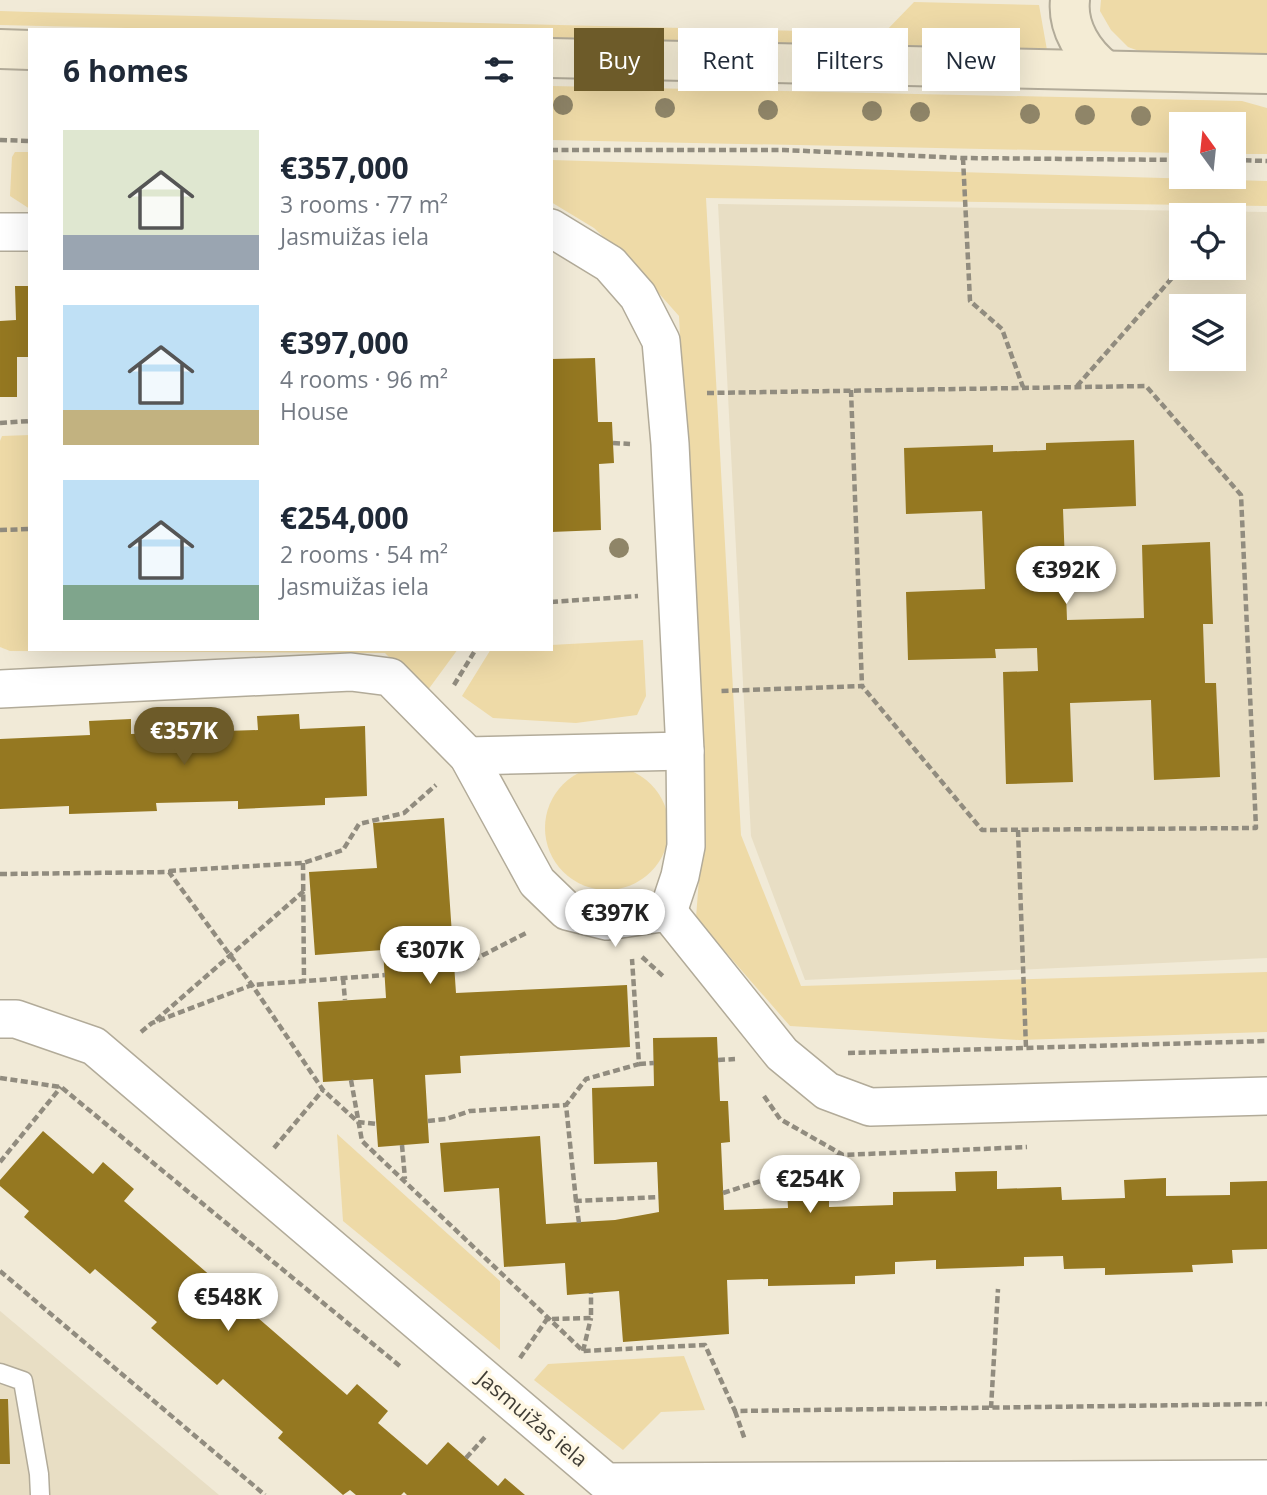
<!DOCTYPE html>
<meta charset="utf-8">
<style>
body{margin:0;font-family:"Open Sans",sans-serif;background:#f2f2f3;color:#1f2937;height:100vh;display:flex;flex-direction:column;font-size:26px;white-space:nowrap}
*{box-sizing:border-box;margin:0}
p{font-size:23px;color:#747a83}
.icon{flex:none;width:38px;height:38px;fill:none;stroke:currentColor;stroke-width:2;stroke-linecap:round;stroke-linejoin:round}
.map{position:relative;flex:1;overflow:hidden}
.panel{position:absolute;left:28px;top:28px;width:525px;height:623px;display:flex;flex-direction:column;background:#fff;border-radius:0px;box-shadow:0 7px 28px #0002}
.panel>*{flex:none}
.hud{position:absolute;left:574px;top:28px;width:588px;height:63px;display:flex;gap:14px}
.needle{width:46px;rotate:345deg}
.tools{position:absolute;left:1169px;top:112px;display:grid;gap:14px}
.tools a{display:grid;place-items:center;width:77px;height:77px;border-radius:0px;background:#fff;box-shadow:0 7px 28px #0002;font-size:35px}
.price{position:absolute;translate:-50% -60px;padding:0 16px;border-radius:24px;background:#fff;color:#222;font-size:23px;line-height:46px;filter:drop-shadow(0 2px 4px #0008)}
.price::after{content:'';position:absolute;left:50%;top:42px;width:21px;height:16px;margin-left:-10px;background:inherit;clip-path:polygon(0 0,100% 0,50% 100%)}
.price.selected{background:#6d5b29;color:#fff}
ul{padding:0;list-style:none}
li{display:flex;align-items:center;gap:21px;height:175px;padding:0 35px}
li span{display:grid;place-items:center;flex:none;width:196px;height:140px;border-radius:0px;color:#555}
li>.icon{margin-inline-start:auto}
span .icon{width:84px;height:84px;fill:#fffc;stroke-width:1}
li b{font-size:30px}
h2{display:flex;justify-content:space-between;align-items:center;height:84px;padding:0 35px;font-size:30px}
.tag{padding:0 24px;border-radius:0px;background:#fff;box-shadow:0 7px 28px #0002;font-size:24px;line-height:63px}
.tag.selected{background:#6d5b29;color:#fff}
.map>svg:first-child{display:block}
.built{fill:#e8dec4;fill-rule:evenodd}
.green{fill:#eedaa7}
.building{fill:#957821}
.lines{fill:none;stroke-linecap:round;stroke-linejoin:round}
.lane-casing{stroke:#b2ab99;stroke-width:21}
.street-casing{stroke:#b2ab99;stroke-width:40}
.secondary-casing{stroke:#b2ab99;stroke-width:42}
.path{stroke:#918c7f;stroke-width:4.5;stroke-dasharray:7 3.5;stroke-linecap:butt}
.lane{stroke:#fff;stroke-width:18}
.street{stroke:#fff;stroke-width:37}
.secondary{stroke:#f4ecd5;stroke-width:38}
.tree{fill:#8f8568}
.labels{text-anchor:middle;stroke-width:7;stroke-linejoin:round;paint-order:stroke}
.street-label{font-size:21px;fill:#403d35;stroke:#fff8e5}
</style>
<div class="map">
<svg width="1267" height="1495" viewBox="0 0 1267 1495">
<rect width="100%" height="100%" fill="#f1ead7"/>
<!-- built -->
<g class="built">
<path d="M718 204 1267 212V958L805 980 751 836ZM1181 215H1234V268H1181ZM1181 306H1234V359H1181Z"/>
<polygon points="0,1311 219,1495 0,1495"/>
</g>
<!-- green -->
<g class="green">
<polygon points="1101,0 1267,0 1267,54 1153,56 1128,47 1111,30 1100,11"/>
<polygon points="914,2 1039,5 1047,50 551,38 551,30 211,30 0,25 0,11 31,12 884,33"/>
<polygon points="551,86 1242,101 1267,108 1267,154 1234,154 1234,124 1181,124 1181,153 551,140"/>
<polygon points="15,152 30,152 30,209 10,196 12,157"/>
<polygon points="551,160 1267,181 1267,206 706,198 741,835 801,986 1267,972 1267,1032 1019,1040 790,1026 696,918 704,812 679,316 639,271 594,228 551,202"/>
<polygon points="30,435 30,649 458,649 425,694 385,653 10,651 0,647 0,441 2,436"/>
<polygon points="643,640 646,696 637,715 576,723 493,718 462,696 491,649 551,649 551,645"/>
<circle cx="607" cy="828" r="62"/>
<polygon points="337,1134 500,1281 500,1350 343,1221"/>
<polygon points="684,1356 705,1410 661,1412 623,1450 534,1380 548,1364"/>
</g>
<!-- building -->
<g class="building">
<polygon points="15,286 30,286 30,357 17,357 17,397 0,397 0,321 16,320"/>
<polygon points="595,358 598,422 612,422 613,443 614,463 599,464 601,530 551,532 551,359"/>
<polygon points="1134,440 1136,506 1063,509 1067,620 1144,618 1142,545 1210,542 1213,624 1203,624 1205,683 1216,683 1220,777 1154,780 1151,700 1070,703 1073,782 1006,784 1003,672 1038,671 1037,648 995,649 996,658 908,660 906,592 985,589 982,511 906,514 904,448 993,445 993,452 1046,450 1046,443"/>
<polygon points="299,714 300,729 365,726 367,796 325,798 325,805 238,809 238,801 156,803 157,811 69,814 69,806 0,809 0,739 90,735 89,721 131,719 131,734 258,730 257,716"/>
<polygon points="444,818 456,993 627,985 630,1047 460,1056 461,1073 425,1075 429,1143 378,1147 373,1079 323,1082 318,1002 386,998 383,950 315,955 309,872 377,868 373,823"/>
<polygon points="717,1037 720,1101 728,1101 729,1121 730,1142 721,1143 724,1210 788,1208 787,1189 829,1188 829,1207 893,1205 893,1192 956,1191 955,1172 997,1171 997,1189 1061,1187 1062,1200 1125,1198 1124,1180 1166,1178 1166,1196 1230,1195 1230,1182 1267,1181 1267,1249 1232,1250 1233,1263 1192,1265 1193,1272 1105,1275 1105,1268 1064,1269 1063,1256 1024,1257 1024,1266 936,1269 936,1260 895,1262 895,1274 855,1276 855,1284 768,1286 768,1279 727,1280 729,1334 623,1342 619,1291 567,1295 565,1263 504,1267 499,1188 444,1192 440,1143 540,1136 546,1224 615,1220 659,1212 657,1162 594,1164 592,1088 654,1086 653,1038"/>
<polygon points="43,1131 93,1174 103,1162 134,1189 124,1201 220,1284 230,1273 260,1299 250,1311 347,1395 357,1384 388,1411 378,1423 427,1465 448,1442 498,1486 505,1478 525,1495 407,1495 404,1492 401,1495 356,1495 350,1490 343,1495 278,1438 283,1432 223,1379 217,1385 151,1328 157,1322 95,1269 90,1274 24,1217 29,1211 0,1186 0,1180"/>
<polygon points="0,1399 8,1399 10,1464 0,1464"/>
</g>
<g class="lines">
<defs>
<polyline id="lane" points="0,1373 23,1381 39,1474 40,1495"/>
<g id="street">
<polyline points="551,228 610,264 638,296 661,341 670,444 685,751 686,846 680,876 668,912"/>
<polyline points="0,232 30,232"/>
<polyline points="0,689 351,672 390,677 468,756 537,882 567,911 607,921 668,912 782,1054 827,1091 870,1107 1267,1096"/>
<polyline points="468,756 685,751"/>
<polyline points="0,1019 16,1019 94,1046 606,1482 1267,1479"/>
</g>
<g id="secondary">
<path d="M1070 0C1067 28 1084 54 1105 70"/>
<polyline points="0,49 30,50"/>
<polyline points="551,58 1267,74"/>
</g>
</defs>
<!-- lane casing -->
<use href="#lane" class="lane-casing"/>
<!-- street casing -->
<use href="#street" class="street-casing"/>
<!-- secondary casing -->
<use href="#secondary" class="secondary-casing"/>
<!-- path -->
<g class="path">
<polyline points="0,140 30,141"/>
<polyline points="551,150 784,150 963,158 1181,160"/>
<polyline points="963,158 970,301 1002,329 1023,387"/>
<polyline points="1234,160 1267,161"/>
<polyline points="1077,386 1172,278"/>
<polyline points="851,390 862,686"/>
<polyline points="707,393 1146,386 1241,495 1256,828 982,830 862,686 721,691"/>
<polyline points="0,423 30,421"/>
<polyline points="613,443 630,444"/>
<polyline points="0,530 30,529"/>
<polyline points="551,602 638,596"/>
<polyline points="454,685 476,649"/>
<polyline points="1018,830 1026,1048"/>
<polyline points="303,863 304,981"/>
<polyline points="169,871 303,863 343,850 359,824 404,813 436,785"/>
<polyline points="0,874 169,872 252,985 323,1090 358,1122 377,1124"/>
<polyline points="642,957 664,977"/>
<polyline points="454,970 528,932"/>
<polyline points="343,978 345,1000"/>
<polyline points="156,1020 304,891"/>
<polyline points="141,1032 152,1023 252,985 385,975"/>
<polyline points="848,1053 1267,1041"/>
<polyline points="718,1060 735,1059"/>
<polyline points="639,1064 654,1063"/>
<polyline points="0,1078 61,1087 401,1367"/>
<polyline points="351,1080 362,1141 583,1351 705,1345 735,1411 1267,1404"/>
<polyline points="764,1096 780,1119 843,1155 1027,1147"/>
<polyline points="428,1121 446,1119 470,1111 566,1105"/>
<polyline points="402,1145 405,1179"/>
<polyline points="274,1148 323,1090"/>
<polyline points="0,1162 61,1087"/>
<polyline points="723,1193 842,1155"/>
<polyline points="576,1201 566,1105 586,1079 639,1064 632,959"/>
<polyline points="579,1223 576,1201 659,1197"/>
<polyline points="0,1271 265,1495"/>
<polyline points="583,1351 591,1318"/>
<polyline points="520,1358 547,1319 591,1318 591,1293"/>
<polyline points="991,1408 998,1289"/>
<polyline points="735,1411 745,1440"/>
<polyline points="466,1458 486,1436"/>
</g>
<!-- lane -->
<use href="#lane" class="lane"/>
<!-- street -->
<use href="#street" class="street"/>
<!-- secondary -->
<use href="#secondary" class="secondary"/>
</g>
<!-- trees -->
<g class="tree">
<circle cx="563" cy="105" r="10"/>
<circle cx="665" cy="108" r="10"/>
<circle cx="768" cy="110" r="10"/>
<circle cx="872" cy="111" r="10"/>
<circle cx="920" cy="112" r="10"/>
<circle cx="1030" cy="114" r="10"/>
<circle cx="1085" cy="115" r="10"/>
<circle cx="1141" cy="116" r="10"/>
<circle cx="619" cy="548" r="10"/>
</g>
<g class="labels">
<!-- street labels -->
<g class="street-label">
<text transform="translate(532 1419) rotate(40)" y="7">Jasmuižas iela</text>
</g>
</g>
</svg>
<div class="tools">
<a><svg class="needle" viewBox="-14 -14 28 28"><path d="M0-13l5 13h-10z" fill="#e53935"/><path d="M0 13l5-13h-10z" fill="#747a83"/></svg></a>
<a><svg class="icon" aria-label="locate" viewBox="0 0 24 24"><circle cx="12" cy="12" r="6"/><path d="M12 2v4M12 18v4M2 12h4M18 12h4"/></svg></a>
<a><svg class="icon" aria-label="layers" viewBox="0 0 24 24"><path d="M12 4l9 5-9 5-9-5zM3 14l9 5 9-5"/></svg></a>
</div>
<b class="price" style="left:1066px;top:606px">€392K</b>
<b class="price selected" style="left:184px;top:767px">€357K</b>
<b class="price" style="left:615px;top:949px">€397K</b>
<b class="price" style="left:430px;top:986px">€307K</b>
<b class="price" style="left:810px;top:1215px">€254K</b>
<b class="price" style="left:228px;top:1333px">€548K</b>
<div class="hud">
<a class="tag selected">Buy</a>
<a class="tag">Rent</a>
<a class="tag">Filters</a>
<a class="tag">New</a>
</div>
<section class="panel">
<h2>6 homes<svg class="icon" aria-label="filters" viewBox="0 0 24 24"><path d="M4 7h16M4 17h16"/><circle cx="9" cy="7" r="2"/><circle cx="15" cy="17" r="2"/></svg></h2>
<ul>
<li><span style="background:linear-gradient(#dfe7d0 75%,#9aa5b1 0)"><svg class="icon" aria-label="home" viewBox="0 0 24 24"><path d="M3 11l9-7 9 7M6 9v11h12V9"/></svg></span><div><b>€357,000</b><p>3 rooms · 77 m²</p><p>Jasmuižas iela</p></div></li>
<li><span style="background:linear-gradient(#bfe0f5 75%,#c2b280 0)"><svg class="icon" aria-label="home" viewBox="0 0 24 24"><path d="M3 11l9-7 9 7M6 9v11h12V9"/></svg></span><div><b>€397,000</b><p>4 rooms · 96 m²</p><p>House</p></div></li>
<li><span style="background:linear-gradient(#bfe0f5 75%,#7fa58c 0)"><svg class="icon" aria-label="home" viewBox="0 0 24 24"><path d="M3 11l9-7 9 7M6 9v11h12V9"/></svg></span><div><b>€254,000</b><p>2 rooms · 54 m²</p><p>Jasmuižas iela</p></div></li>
</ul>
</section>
</div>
